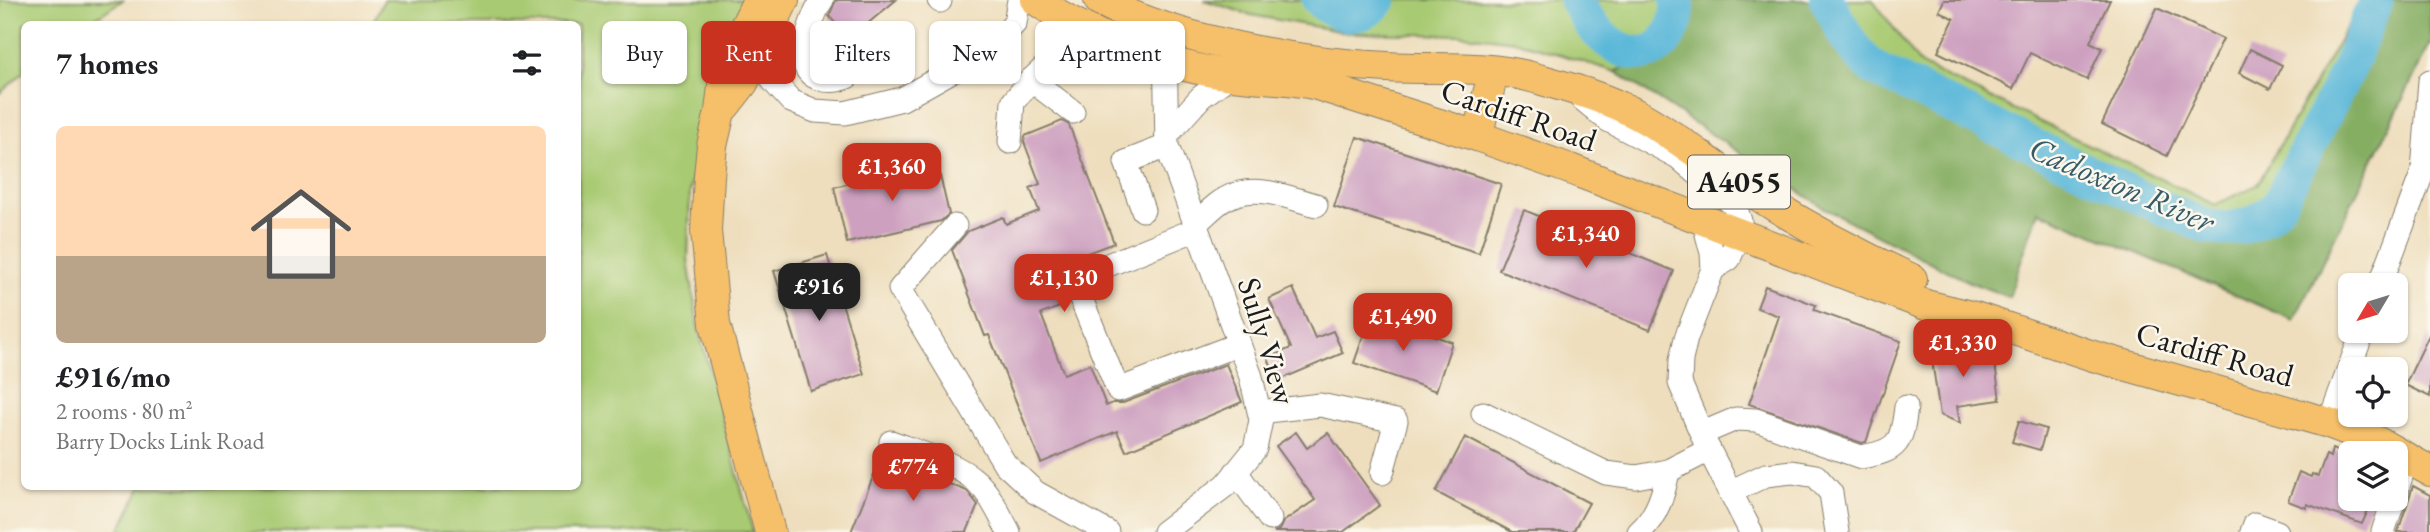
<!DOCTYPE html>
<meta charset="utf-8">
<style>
body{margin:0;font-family:"EB Garamond",serif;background:#f6f6f6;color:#202124;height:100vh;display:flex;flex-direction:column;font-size:26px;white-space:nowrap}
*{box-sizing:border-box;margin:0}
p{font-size:23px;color:#757577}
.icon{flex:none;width:38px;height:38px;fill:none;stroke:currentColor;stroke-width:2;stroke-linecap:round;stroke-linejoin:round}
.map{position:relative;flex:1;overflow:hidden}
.sheet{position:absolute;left:21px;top:21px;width:560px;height:469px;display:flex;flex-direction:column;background:#fff;border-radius:10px;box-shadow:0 2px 5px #0004}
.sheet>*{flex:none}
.banner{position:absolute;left:602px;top:21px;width:665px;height:63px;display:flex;gap:14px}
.needle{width:46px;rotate:232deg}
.controls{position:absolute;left:2338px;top:273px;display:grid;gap:14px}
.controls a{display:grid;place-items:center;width:70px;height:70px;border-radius:10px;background:#fff;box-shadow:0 2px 5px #0004;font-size:35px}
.price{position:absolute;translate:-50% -60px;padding:0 16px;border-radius:14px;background:#c8321e;color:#fff;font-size:23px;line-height:46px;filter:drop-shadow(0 2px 4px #0008)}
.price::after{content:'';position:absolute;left:50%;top:42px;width:21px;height:16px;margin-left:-10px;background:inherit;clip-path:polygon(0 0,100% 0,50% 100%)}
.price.current{background:#222;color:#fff}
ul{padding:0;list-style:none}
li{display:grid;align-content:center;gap:14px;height:371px;padding:0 35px}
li+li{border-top:2px solid #e0e0e0}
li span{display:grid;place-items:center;height:217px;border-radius:10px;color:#555}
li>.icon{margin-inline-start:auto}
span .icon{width:126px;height:126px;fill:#fffc;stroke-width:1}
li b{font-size:30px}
h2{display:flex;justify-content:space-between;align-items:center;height:84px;padding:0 35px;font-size:30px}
.pill{padding:0 24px;border-radius:10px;background:#fff;box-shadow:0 2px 5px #0004;font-size:24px;line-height:63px}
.pill.current{background:#c8321e;color:#fff}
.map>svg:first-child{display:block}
.green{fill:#a8ca72;stroke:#627347;stroke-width:2}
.forest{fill:#86ae64;stroke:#516540;stroke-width:2}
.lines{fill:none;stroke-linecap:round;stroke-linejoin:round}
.river{stroke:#5bb8d9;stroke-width:35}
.building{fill:#cda0c0}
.minor-casing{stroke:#857d6c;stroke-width:25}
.major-casing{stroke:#857d6c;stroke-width:32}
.minor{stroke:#fff;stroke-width:23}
.major{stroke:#f6c06b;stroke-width:30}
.labels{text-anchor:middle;stroke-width:5;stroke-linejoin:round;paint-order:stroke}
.shield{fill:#fbf7ec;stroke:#5f5e5a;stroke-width:2}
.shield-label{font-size:30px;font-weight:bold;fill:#1c1c1c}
.street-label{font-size:32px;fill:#1c1c1c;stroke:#fbf7ec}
.water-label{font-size:33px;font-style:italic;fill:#355a68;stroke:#fbf7ec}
</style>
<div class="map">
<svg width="2430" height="532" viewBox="0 0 2430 532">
<rect width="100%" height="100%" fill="#fbf7ec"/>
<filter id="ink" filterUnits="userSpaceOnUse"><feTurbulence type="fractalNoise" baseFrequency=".0143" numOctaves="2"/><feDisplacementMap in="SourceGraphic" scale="14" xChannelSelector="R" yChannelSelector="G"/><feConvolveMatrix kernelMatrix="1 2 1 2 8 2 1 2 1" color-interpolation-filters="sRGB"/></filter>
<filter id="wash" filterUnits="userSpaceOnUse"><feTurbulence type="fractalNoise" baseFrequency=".00686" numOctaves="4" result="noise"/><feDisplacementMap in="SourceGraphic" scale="28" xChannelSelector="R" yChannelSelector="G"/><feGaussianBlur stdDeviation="1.57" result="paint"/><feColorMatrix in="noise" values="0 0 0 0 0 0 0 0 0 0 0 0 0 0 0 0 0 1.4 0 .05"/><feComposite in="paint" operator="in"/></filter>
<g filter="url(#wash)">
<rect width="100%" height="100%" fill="#eedebd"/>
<!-- green -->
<g class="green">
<polygon points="0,0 123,0 86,24 24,24 24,72 0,93"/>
<polygon points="384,0 750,0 705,110 690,191 688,259 698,327 753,532 119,532 141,487 578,486 578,24 372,24"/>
<path d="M1204 0H1677C1683 40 1645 55 1616 72L1516 41 1465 35 1350 33 1251 15Z"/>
<path d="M1827 0H1873L1921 65 2215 205 2257 185 2362 0H2376L2347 71 2266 216 2249 225 2156 205 1875 69C1851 51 1841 26 1827 0Z"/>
</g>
<!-- forest -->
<path class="forest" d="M1677 0H1827C1841 26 1851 51 1875 69L2046 152 2206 215C2233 217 2246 215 2268 198L2347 71 2376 0H2430V44L2294 320 2038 211 2009 297 1967 281 1826 209 1616 72C1645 55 1683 40 1677 0Z"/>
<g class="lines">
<!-- river -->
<g class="river">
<path d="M1319 0C1338 17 1362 21 1379 0"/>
<path d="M1576 0C1581 8 1585 17 1591 24 1609 48 1647 69 1668 37 1676 25 1679 14 1677 0"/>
<path d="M1827 0C1841 26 1851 51 1875 69L2156 205 2207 227 2227 229 2249 225 2266 216 2278 205 2347 71 2376 0"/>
</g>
</g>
<g id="blocks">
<!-- building -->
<g class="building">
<polygon points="836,0 896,0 849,39 829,16"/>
<polygon points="1944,0 2110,0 2090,42 2102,48 2087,80 2030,53 2013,89 1938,52 1954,19 1939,11"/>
<polygon points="2157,8 2223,39 2167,156 2102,124"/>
<polygon points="2250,49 2282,65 2270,89 2239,73"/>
<polygon points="1062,121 1069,125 1114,243 1050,267 1065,305 1041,314 1064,374 1090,364 1106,406 1113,403 1123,403 1226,364 1242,402 1126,451 1117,431 1041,463 989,335 985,336 952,250 968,231 1003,217 1006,224 1039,211 1030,188 1040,184 1024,142 1025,136"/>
<polygon points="1357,137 1501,184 1479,253 1334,207"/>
<polygon points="937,163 949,214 941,221 847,243 834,187"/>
<polygon points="1524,210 1674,271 1650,330 1499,270"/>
<polygon points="827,255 864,374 811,391 774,271"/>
<polygon points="1765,286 1816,305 1814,310 1901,341 1866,442 1862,443 1749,404 1779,316 1757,308"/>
<polygon points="1293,288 1315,338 1333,331 1343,353 1277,381 1268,358 1291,348 1269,299"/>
<polygon points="1371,314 1452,342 1436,391 1354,363"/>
<polygon points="2430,333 2430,397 2405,385"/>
<polygon points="1949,343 1950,354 1993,349 2000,400 1957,406 1960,423 1940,415 1930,346"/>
<polygon points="2019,421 2046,429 2040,450 2012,442"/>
<polygon points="1296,432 1307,448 1328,433 1380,505 1343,532 1274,532 1279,530 1283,522 1315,500 1276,446"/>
<polygon points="1465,437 1589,503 1573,532 1512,532 1436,492"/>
<polygon points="2332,449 2350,456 2350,499 2373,499 2362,524 2307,504 2306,508 2288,501 2299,472 2311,477 2312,474 2318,476 2326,455 2330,457"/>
<polygon points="881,457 967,491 978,505 967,532 851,532"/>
<polygon points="2413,486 2430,495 2430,532 2398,532"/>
</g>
</g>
</g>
<g filter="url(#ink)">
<use href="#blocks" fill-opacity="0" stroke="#857d6c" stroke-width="2"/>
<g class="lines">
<defs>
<g id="minor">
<path d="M822 0C814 11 803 45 804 59 805 81 831 84 847 77"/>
<polyline points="939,0 940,1"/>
<polyline points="1156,23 1165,44 1167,146 1251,377 1261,420 1255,449 1226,485 1164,532"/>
<polyline points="767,33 773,81 791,101 815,111 845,113 902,99 991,49 1015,23 1019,0"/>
<polyline points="1031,80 1073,112"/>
<polyline points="1580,97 1608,120 1678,157 1735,206 1740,221 1740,233 1729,259 1713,269"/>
<polyline points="1167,135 1201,97 1231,75"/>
<polyline points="1010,142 1013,102 1031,80 1057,56 1071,20"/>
<polyline points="1143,210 1126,162 1167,146"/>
<polyline points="1703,219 1712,253 1713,269 1686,338 1681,360 1680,383 1706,444 1751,532"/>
<path d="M1195 224C1205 216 1214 205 1225 199 1254 182 1286 197 1316 205"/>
<polyline points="955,226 900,289 1005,464 1035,492 1107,532"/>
<polyline points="1197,229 1073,279 1118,390 1239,344"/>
<polyline points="2380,285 2423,171 2430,81"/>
<polyline points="1260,412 1320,405 1396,421 1382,473"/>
<polyline points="1483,413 1606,473 1636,477 1668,471"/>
<polyline points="2329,423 2363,331"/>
<path d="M1703 433 1736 419 1756 420 1861 457C1899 451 1902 442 1906 407"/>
<path d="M891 442C917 452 956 463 976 481 991 495 999 514 1009 532"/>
<polyline points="1236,472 1270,519"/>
<polyline points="1730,492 1766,475 1792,472 1816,476 1831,493 1837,532"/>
<polyline points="2396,492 2407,458"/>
<path d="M1639 532C1657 517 1664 493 1668 471L1709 450"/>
<polyline points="2252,532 2255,524 2277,532"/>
<polyline points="2383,532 2394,499"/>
</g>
<g id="major">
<polyline points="758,0 731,55 724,77 720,112 712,146 709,176 706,231 715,324 770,532"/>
<path d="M1036 0C1087 36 1170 67 1231 75 1260 79 1289 78 1317 85L1477 136 1570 169 1926 305 1975 317 2093 356 2329 423 2378 442 2430 471"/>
<path d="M1099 0C1175 41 1301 63 1387 67 1436 70 1487 64 1535 78 1570 88 1607 98 1640 116 1680 138 1715 168 1754 193 1805 226 1857 254 1912 279"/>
<polyline points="725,106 743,83 784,0"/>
<polyline points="1477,136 1494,71"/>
</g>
</defs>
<!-- minor casing -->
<use href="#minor" class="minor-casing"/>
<!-- major casing -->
<use href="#major" class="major-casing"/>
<!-- minor -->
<use href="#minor" class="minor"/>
<!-- major -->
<use href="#major" class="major"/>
</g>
</g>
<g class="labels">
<!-- shield labels -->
<rect class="shield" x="1688" y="155.5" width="102" height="53" rx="5"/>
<g class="shield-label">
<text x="1739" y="192">A4055</text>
</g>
<!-- street labels -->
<g class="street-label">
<text transform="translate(1519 115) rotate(19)" y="11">Cardiff Road</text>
<text transform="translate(1267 341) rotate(73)" y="11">Sully View</text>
<text transform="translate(2215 354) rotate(16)" y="11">Cardiff Road</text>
</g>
<!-- water labels -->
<g class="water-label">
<text transform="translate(2122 184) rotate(23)" y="12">Cadoxton River</text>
</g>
</g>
</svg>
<div class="controls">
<a><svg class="needle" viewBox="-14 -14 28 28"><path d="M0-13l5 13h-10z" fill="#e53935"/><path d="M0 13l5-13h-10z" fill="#757577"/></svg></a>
<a><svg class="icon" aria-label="locate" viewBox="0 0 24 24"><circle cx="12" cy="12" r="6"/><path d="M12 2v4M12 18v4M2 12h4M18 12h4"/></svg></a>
<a><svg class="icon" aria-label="layers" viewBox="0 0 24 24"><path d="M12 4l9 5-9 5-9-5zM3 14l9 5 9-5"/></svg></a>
</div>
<b class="price" style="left:892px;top:203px">£1,360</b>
<b class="price" style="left:1586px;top:270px">£1,340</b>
<b class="price" style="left:1064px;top:314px">£1,130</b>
<b class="price current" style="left:819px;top:323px">£916</b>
<b class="price" style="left:1403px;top:353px">£1,490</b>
<b class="price" style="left:1963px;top:379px">£1,330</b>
<b class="price" style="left:913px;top:503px">£774</b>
<div class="banner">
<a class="pill">Buy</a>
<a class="pill current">Rent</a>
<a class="pill">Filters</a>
<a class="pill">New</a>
<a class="pill">Apartment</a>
</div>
<section class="sheet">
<h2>7 homes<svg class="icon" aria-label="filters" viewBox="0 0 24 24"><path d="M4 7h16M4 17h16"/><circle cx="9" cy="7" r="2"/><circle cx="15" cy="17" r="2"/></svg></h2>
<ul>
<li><span style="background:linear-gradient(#ffd9b3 60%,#b9a48a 0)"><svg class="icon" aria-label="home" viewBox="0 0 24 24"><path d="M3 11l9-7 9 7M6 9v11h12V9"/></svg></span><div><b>£916/mo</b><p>2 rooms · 80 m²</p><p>Barry Docks Link Road</p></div></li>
</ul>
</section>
</div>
